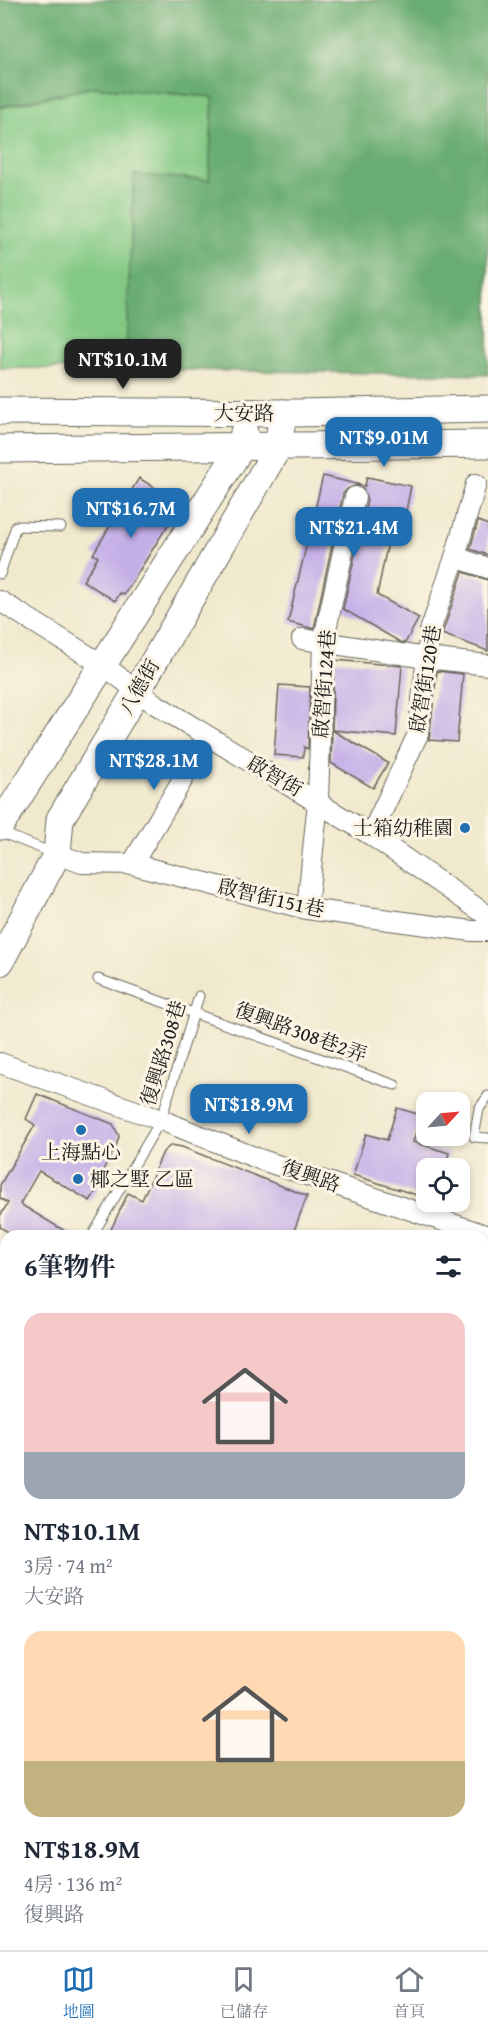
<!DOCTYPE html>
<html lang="zh-TW">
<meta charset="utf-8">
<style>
body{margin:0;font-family:"Gentium Book Plus","Noto Serif TC",serif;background:#f2f2f3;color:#1f2937;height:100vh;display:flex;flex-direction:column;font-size:22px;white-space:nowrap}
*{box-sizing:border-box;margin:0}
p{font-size:20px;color:#747a83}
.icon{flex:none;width:33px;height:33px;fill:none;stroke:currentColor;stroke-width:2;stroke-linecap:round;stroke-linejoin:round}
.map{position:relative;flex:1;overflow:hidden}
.side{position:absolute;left:0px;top:1230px;width:489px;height:720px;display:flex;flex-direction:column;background:#fff;border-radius:18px 18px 0 0;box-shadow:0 3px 9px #0003}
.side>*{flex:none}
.needle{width:39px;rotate:64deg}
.fabs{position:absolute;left:416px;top:1092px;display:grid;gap:12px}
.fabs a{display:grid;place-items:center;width:54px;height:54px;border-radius:12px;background:#fff;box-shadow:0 3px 9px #0003;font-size:30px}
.price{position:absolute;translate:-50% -51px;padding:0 14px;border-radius:12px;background:#1f6fb2;color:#fff;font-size:20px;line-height:39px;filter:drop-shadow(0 2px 3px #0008)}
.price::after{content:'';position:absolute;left:50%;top:36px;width:18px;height:14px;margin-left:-9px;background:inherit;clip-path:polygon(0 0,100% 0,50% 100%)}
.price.active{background:#222;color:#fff}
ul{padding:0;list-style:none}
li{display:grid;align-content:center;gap:12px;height:318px;padding:0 24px}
li span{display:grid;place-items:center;height:186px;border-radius:18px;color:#555}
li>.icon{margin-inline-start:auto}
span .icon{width:108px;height:108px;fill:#fffc;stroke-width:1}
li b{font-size:26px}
h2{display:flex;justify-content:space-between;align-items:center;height:72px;padding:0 24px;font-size:26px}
.tabs{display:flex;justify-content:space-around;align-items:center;height:84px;border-top:2px solid #e0e1e3;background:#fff;font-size:16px;color:#747a83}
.tabs a{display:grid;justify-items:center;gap:3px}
.tabs .active{color:#1f6fb2}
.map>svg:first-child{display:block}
.green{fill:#83c984;stroke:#507250;stroke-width:1.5}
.forest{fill:#6aad72;stroke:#436447;stroke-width:1.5}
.building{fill:#c4aee8}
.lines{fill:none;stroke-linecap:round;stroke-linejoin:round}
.lane-casing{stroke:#66645a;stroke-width:11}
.street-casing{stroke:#66645a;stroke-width:22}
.secondary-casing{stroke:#66645a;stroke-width:29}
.path{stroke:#66645a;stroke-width:4;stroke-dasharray:4.5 4.5;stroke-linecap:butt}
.lane{stroke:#fff;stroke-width:9}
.street{stroke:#fff;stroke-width:20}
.secondary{stroke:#fff;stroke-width:27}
.rail-casing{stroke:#1c1c1c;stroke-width:7}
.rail{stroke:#fcf5e5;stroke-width:4.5;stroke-dasharray:14;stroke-linecap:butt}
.poi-dot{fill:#1f6fb2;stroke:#fcf5e5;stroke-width:2}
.labels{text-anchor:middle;stroke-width:6;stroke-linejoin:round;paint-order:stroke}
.street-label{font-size:20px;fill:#1c1c1c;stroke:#fcf5e5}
.poi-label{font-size:20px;fill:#1c1c1c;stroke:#fcf5e5;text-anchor:end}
</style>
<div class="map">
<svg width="488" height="1950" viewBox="0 0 488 1950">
<rect width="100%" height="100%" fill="#fcf5e5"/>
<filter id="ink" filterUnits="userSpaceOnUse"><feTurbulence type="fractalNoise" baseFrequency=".0167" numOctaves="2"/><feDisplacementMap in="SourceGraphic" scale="12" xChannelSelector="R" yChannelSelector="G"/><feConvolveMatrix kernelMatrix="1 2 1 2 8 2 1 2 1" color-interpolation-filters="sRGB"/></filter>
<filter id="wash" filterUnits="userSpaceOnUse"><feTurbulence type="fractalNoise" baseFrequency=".008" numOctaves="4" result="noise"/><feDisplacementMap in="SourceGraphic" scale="24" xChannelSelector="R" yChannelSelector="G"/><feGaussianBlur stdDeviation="1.35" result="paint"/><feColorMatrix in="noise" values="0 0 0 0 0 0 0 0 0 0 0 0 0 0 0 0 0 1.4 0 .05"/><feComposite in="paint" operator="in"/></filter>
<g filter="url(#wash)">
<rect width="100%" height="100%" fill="#f0e9cd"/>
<!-- green -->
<polygon class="green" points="93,87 213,97 209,180 134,175 125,369 0,368 0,108"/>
<!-- forest -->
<polygon class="forest" points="0,0 488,0 488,375 125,369 134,175 209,180 213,97 93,87 0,107"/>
<g id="blocks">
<!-- building -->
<g class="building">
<polygon points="323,476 365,486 367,477 411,486 405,516 394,513 377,595 419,618 405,643 400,642 343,609 367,500 363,489 357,485 347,489 343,494 314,629 288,622"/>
<polygon points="139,478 181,504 124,595 120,593 115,601 83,581 98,557 93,554"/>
<polygon points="478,521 488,525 488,555 470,549"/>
<polygon points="463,572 488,580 488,651 442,634"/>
<polygon points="334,660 402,666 396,736 332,730"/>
<polygon points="437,671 463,674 457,742 429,740"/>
<polygon points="279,685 310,687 308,749 304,747 303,757 274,755"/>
<polygon points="332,730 388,763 373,788 331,763"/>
<polygon points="37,1094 113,1124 119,1136 116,1147 103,1170 107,1173 90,1201 39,1171 20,1204 73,1236 15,1236 0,1227 0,1216 8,1203 0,1198 0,1185 35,1125 26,1119"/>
<polygon points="397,1108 421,1115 413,1142 449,1153 445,1168 426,1168 426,1198 353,1175 366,1134 387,1140"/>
<polygon points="171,1145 182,1147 307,1196 292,1236 108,1236 128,1193 142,1200 163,1152"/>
</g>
</g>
</g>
<g filter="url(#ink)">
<use href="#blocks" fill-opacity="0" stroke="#66645a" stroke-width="1.5"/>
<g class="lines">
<defs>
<g id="lane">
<polyline points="0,574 16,526 61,527"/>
<polyline points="0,832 55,854"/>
<polyline points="98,979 395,1085"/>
<polyline points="488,1096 479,1109 474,1137 488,1138"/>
<polyline points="92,1236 161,1120 199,996"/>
<polyline points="483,1369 488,1371"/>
<polyline points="0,1381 6,1372"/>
<polyline points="0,1428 6,1432"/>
<polyline points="483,1447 488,1449"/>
<polyline points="0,1548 6,1553"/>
<polyline points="0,1632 6,1636"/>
<polyline points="483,1693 488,1696"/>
<polyline points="483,1728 488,1719"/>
<polyline points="483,1810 488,1810"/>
<polyline points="366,1944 370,1950"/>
<polyline points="431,1944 439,1950"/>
<polyline points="125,1950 130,1944"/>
<polyline points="485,1950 488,1925"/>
</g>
<g id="street">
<polyline points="455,557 488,568"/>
<polyline points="0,601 103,665 155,704 371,835 488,916"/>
<polyline points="302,639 427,658 488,665"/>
<polyline points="371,835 418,734 430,631 455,557 476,484"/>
<polyline points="57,854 82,863 132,864 307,909 472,931 488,931"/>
<polyline points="132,864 208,737"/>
<polyline points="307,909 318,801 323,643 355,497"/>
<polyline points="0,1063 161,1120 259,1159 488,1236"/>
</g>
<g id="secondary">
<polyline points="0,411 296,413 488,409"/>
<polyline points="0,449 488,444"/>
<polyline points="0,826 242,446 244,432"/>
<polyline points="0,962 57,854 60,819 137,691 278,447 283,413"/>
<polyline points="0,1877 6,1881"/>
<polyline points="92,1944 101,1950"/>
</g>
</defs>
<!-- lane casing -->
<use href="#lane" class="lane-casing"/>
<!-- street casing -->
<use href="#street" class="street-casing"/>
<!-- secondary casing -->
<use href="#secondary" class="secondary-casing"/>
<!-- path -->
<polyline class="path" points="483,1546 488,1545"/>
<!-- lane -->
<use href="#lane" class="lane"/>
<!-- street -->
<use href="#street" class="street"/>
<!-- secondary -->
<use href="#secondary" class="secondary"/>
<defs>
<polyline id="rail" points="0,1948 3,1950"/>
</defs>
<!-- rail casing -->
<use href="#rail" class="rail-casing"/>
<!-- rail -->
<use href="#rail" class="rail"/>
</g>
</g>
<!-- markers -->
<g class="poi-dot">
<circle cx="465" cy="828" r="6"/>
<circle cx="81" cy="1130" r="6"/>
<circle cx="78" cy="1179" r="6"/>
</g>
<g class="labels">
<!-- street labels -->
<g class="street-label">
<text x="244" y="420">大安路</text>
<text transform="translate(425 679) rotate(-81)" y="7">啟智街120巷</text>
<text transform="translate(324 684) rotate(-86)" y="7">啟智街124巷</text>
<text transform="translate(139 687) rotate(-60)" y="7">八德街</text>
<text transform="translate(275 776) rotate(30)" y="7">啟智街</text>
<text transform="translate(271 898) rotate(13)" y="7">啟智街151巷</text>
<text transform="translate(301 1032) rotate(20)" y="7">復興路308巷2弄</text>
<text transform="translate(163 1053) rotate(-73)" y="7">復興路308巷</text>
<text transform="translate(311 1176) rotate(19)" y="7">復興路</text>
</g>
<!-- poi labels -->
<g class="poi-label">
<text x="453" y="835">士箱幼稚園</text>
<text x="81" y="1159" text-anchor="middle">上海點心</text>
<text x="90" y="1186" text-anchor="start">椰之墅 乙區</text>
</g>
</g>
</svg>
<div class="fabs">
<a><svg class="needle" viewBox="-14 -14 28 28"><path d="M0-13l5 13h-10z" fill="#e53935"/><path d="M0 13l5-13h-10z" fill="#747a83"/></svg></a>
<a><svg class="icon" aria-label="locate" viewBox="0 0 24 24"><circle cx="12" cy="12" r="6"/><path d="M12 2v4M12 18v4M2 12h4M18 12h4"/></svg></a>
</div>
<b class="price active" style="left:123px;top:390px">NT$10.1M</b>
<b class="price" style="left:384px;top:468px">NT$9.01M</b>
<b class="price" style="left:131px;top:539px">NT$16.7M</b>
<b class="price" style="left:354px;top:558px">NT$21.4M</b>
<b class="price" style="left:154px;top:791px">NT$28.1M</b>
<b class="price" style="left:249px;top:1135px">NT$18.9M</b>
<section class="side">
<h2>6筆物件<svg class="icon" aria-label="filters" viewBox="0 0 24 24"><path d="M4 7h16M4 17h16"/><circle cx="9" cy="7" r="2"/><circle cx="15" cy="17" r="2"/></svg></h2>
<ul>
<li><span style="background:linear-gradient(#f6c9c9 75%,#9aa5b1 0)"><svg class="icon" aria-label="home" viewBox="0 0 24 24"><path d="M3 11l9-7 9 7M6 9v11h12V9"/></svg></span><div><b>NT$10.1M</b><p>3房 · 74 m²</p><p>大安路</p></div></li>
<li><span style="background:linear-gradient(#ffd9b3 70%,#c2b280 0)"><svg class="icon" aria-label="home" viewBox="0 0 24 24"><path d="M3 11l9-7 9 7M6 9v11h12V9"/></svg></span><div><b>NT$18.9M</b><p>4房 · 136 m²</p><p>復興路</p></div></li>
</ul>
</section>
</div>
<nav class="tabs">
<a class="active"><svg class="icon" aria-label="map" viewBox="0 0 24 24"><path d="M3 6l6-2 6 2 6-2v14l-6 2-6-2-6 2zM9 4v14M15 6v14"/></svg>地圖</a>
<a><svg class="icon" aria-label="saved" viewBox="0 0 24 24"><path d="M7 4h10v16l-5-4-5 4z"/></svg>已儲存</a>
<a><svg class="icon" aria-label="home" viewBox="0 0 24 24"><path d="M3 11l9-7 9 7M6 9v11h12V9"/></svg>首頁</a>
</nav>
